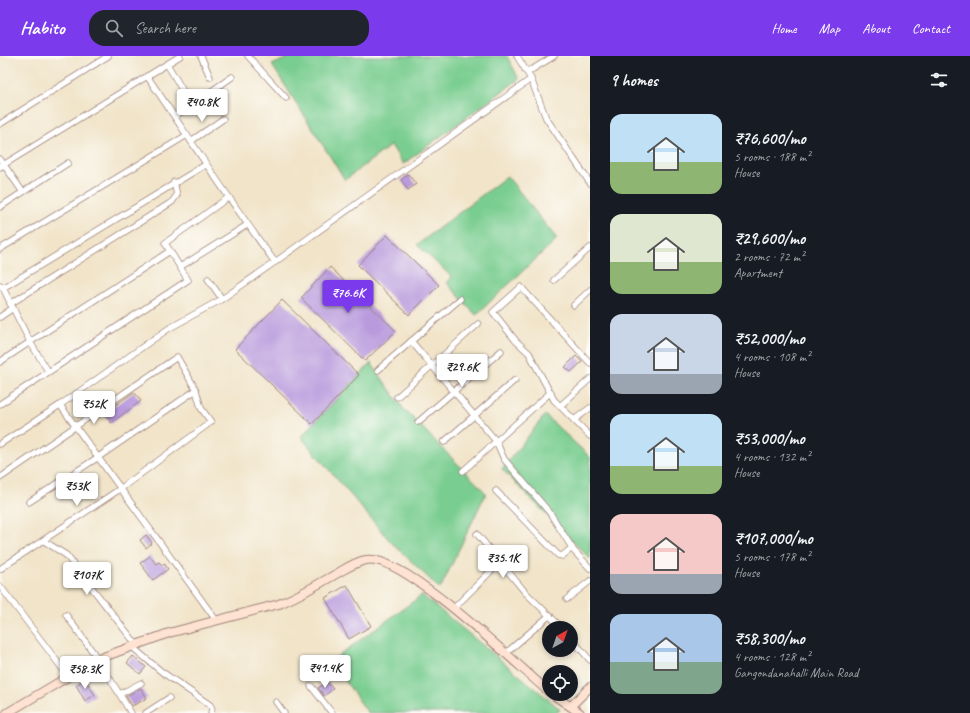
<!DOCTYPE html>
<meta charset="utf-8">
<style>
body{margin:0;font-family:Caveat,sans-serif;background:#20242c;color:#f1f3f6;height:100vh;display:flex;flex-direction:column;font-size:15px;white-space:nowrap}
*{box-sizing:border-box;margin:0}
p{font-size:13px;color:#9ea1a6}
.icon{flex:none;width:22px;height:22px;fill:none;stroke:currentColor;stroke-width:2;stroke-linecap:round;stroke-linejoin:round}
.map{position:relative;flex:1;overflow:hidden}
.drawer{display:flex;flex-direction:column;background:#171b24;width:380px}
.drawer>*{flex:none}
.needle{width:26px;rotate:40deg}
.buttons{position:absolute;left:542px;top:565px;display:grid;gap:8px}
.buttons a{display:grid;place-items:center;width:36px;height:36px;border-radius:50%;background:#171b24;box-shadow:0 2px 6px #0003;font-size:20px}
.price{position:absolute;translate:-50% -34px;padding:0 9px;border-radius:4px;background:#fff;color:#222;font-size:13px;line-height:26px;filter:drop-shadow(0 1px 2px #0008)}
.price::after{content:'';position:absolute;left:50%;top:24px;width:12px;height:9px;margin-left:-6px;background:inherit;clip-path:polygon(0 0,100% 0,50% 100%)}
.price.current{background:#7c3aed;color:#fff}
ul{padding:0;list-style:none}
li{display:flex;align-items:center;gap:12px;height:100px;padding:0 20px}
li span{display:grid;place-items:center;flex:none;width:112px;height:80px;border-radius:12px;color:#555}
li>.icon{margin-inline-start:auto}
span .icon{width:48px;height:48px;fill:#fffc;stroke-width:1}
li b{font-size:17px}
h2{display:flex;justify-content:space-between;align-items:center;height:48px;padding:0 20px;font-size:17px}
header{display:flex;align-items:center;gap:24px;box-sizing:border-box;height:56px;padding:0 20px;background:#7c3aed;color:#fff}
header strong{font-size:19px}
nav{display:flex;gap:22px;margin-inline-start:auto;font-size:14px}
.search{width:280px;height:36px;background:#20242c;display:flex;align-items:center;gap:10px;box-sizing:border-box;padding:0 14px;border-radius:16px;color:#9ea1a6;font-size:15px}
main{display:flex;flex:1;min-height:0}
.map>svg:first-child{display:block}
.green{fill:#79cd90;stroke:#62765e}
.building{fill:#b89add}
.lines{fill:none;stroke-linecap:round;stroke-linejoin:round}
.street-casing{stroke:#9e827a;stroke-width:7}
.secondary-casing{stroke:#9e827a;stroke-width:10}
.street{stroke:#fff;stroke-width:5.5}
.secondary{stroke:#fee3d2;stroke-width:8}
</style>
<header>
<strong>Habito</strong>
<div class="search"><svg class="icon" aria-label="search" viewBox="0 0 24 24"><circle cx="10" cy="10" r="6"/><path d="M15 15l6 6"/></svg>Search here</div>
<nav><a>Home</a><a>Map</a><a>About</a><a>Contact</a></nav>
</header>
<main>
<div class="map">
<svg width="590" height="657" viewBox="0 0 590 657">
<rect width="100%" height="100%" fill="#fdfcf7"/>
<filter id="ink" filterUnits="userSpaceOnUse"><feTurbulence type="fractalNoise" baseFrequency=".025" numOctaves="2"/><feDisplacementMap in="SourceGraphic" scale="8" xChannelSelector="R" yChannelSelector="G"/><feConvolveMatrix kernelMatrix="1 2 1 2 8 2 1 2 1" color-interpolation-filters="sRGB"/></filter>
<filter id="wash" filterUnits="userSpaceOnUse"><feTurbulence type="fractalNoise" baseFrequency=".012" numOctaves="4" result="noise"/><feDisplacementMap in="SourceGraphic" scale="16" xChannelSelector="R" yChannelSelector="G"/><feGaussianBlur stdDeviation="0.9" result="paint"/><feColorMatrix in="noise" values="0 0 0 0 0 0 0 0 0 0 0 0 0 0 0 0 0 1.4 0 .05"/><feComposite in="paint" operator="in"/></filter>
<g filter="url(#wash)">
<rect width="100%" height="100%" fill="#f1e4c9"/>
<!-- green -->
<g class="green">
<polygon points="292,0 507,0 519,23 403,108 391,89 345,124 272,9"/>
<polygon points="507,120 557,183 476,259 447,227 452,221 417,189"/>
<polygon points="371,307 403,352 486,437 440,533 390,485 301,381"/>
<polygon points="545,359 590,401 590,503 502,413"/>
<polygon points="422,539 560,653 557,657 368,657 331,605"/>
</g>
<g id="blocks">
<!-- building -->
<g class="building">
<polygon points="408,118 416,128 408,134 401,124"/>
<polygon points="387,179 439,229 409,259 358,209"/>
<polygon points="330,211 396,275 365,305 301,242"/>
<polygon points="282,244 359,319 312,368 235,293"/>
<polygon points="576,300 582,306 571,316 565,311"/>
<polygon points="134,336 141,345 111,367 104,357"/>
<polygon points="146,479 152,487 146,492 140,484"/>
<polygon points="150,500 156,508 159,506 162,509 164,507 168,513 153,524 140,507"/>
<polygon points="347,529 371,570 349,583 325,542"/>
<polygon points="133,600 146,611 140,618 127,607"/>
<polygon points="85,623 95,639 85,645 76,629"/>
<polygon points="327,626 333,633 324,640 318,632"/>
<polygon points="141,632 147,642 132,650 126,640"/>
</g>
</g>
</g>
<g filter="url(#ink)">
<use href="#blocks" fill-opacity="0" stroke="#9e827a" stroke-width="1"/>
<g class="lines">
<defs>
<g id="street">
<polyline points="201,0 210,21"/>
<polyline points="248,0 286,42"/>
<polyline points="517,0 531,23 546,62 590,127"/>
<polyline points="167,8 183,35"/>
<polyline points="526,15 533,13 554,0"/>
<path d="M147 20C190 83 230 146 275 206"/>
<polyline points="175,60 232,21"/>
<polyline points="0,68 108,0"/>
<polyline points="191,85 223,63"/>
<polyline points="0,103 22,135"/>
<polyline points="0,111 180,0"/>
<polyline points="0,151 68,107"/>
<polyline points="0,193 187,79"/>
<polyline points="180,211 247,169"/>
<polyline points="208,223 222,243"/>
<polyline points="554,224 590,192"/>
<polyline points="0,229 3,232 205,109"/>
<polyline points="10,248 172,146 177,139 174,126"/>
<polyline points="574,249 590,234"/>
<polyline points="0,261 13,252"/>
<polyline points="411,285 496,385 504,403 550,457 574,495 590,512"/>
<polyline points="0,306 30,286 3,232"/>
<polyline points="590,307 521,231 493,256 516,285 529,297 554,344 590,380"/>
<polyline points="378,314 460,243"/>
<polyline points="48,315 30,286 170,195"/>
<polyline points="397,341 478,268"/>
<polyline points="0,348 188,224 165,187 229,141"/>
<polyline points="60,349 216,564"/>
<polyline points="560,350 590,323"/>
<polyline points="574,364 590,352"/>
<polyline points="418,366 501,295"/>
<polyline points="444,386 515,324"/>
<polyline points="0,388 60,349 168,273 222,243 275,206 531,23"/>
<polyline points="463,415 551,336"/>
<polyline points="0,422 177,301 196,334 97,402 29,446"/>
<polyline points="496,435 558,499 562,500 572,492"/>
<polyline points="477,478 525,536 562,572"/>
<polyline points="44,485 66,499 136,588"/>
<polyline points="0,513 120,433 211,366 201,352 196,334"/>
<polyline points="0,530 68,620"/>
<polyline points="567,543 590,525"/>
<polyline points="454,552 500,506"/>
<polyline points="66,559 98,603 131,657"/>
<polyline points="571,582 590,604"/>
<polyline points="131,590 162,616 210,649 212,653 211,657"/>
<polyline points="505,598 550,559"/>
<polyline points="311,630 332,657"/>
<polyline points="120,638 141,627"/>
<polyline points="276,646 284,657"/>
<polyline points="146,657 169,642"/>
</g>
<g id="secondary">
<polyline points="552,638 580,657"/>
<polyline points="571,650 590,631"/>
<path d="M7 657 98 603 169 577 279 548C299 540 317 529 336 518 345 513 355 506 366 504 402 496 518 610 549 636"/>
</g>
</defs>
<!-- street casing -->
<use href="#street" class="street-casing"/>
<!-- secondary casing -->
<use href="#secondary" class="secondary-casing"/>
<!-- street -->
<use href="#street" class="street"/>
<!-- secondary -->
<use href="#secondary" class="secondary"/>
</g>
</g>
</svg>
<div class="buttons">
<a><svg class="needle" viewBox="-14 -14 28 28"><path d="M0-13l5 13h-10z" fill="#e53935"/><path d="M0 13l5-13h-10z" fill="#9ea1a6"/></svg></a>
<a><svg class="icon" aria-label="locate" viewBox="0 0 24 24"><circle cx="12" cy="12" r="6"/><path d="M12 2v4M12 18v4M2 12h4M18 12h4"/></svg></a>
</div>
<b class="price" style="left:202px;top:67px">₹40.8K</b>
<b class="price current" style="left:348px;top:258px">₹76.6K</b>
<b class="price" style="left:462px;top:332px">₹29.6K</b>
<b class="price" style="left:94px;top:369px">₹52K</b>
<b class="price" style="left:77px;top:451px">₹53K</b>
<b class="price" style="left:503px;top:523px">₹35.1K</b>
<b class="price" style="left:87px;top:540px">₹107K</b>
<b class="price" style="left:325px;top:633px">₹41.4K</b>
<b class="price" style="left:85px;top:634px">₹58.3K</b>
</div>
<section class="drawer">
<h2>9 homes<svg class="icon" aria-label="filters" viewBox="0 0 24 24"><path d="M4 7h16M4 17h16"/><circle cx="9" cy="7" r="2"/><circle cx="15" cy="17" r="2"/></svg></h2>
<ul>
<li><span style="background:linear-gradient(#bfe0f5 60%,#8fb573 0)"><svg class="icon" aria-label="home" viewBox="0 0 24 24"><path d="M3 11l9-7 9 7M6 9v11h12V9"/></svg></span><div><b>₹76,600/mo</b><p>5 rooms · 188 m²</p><p>House</p></div></li>
<li><span style="background:linear-gradient(#dfe7d0 60%,#8fb573 0)"><svg class="icon" aria-label="home" viewBox="0 0 24 24"><path d="M3 11l9-7 9 7M6 9v11h12V9"/></svg></span><div><b>₹29,600/mo</b><p>2 rooms · 72 m²</p><p>Apartment</p></div></li>
<li><span style="background:linear-gradient(#c9d6e8 75%,#9aa5b1 0)"><svg class="icon" aria-label="home" viewBox="0 0 24 24"><path d="M3 11l9-7 9 7M6 9v11h12V9"/></svg></span><div><b>₹52,000/mo</b><p>4 rooms · 108 m²</p><p>House</p></div></li>
<li><span style="background:linear-gradient(#bfe0f5 65%,#8fb573 0)"><svg class="icon" aria-label="home" viewBox="0 0 24 24"><path d="M3 11l9-7 9 7M6 9v11h12V9"/></svg></span><div><b>₹53,000/mo</b><p>4 rooms · 132 m²</p><p>House</p></div></li>
<li><span style="background:linear-gradient(#f6c9c9 75%,#9aa5b1 0)"><svg class="icon" aria-label="home" viewBox="0 0 24 24"><path d="M3 11l9-7 9 7M6 9v11h12V9"/></svg></span><div><b>₹107,000/mo</b><p>5 rooms · 178 m²</p><p>House</p></div></li>
<li><span style="background:linear-gradient(#a9c7e8 60%,#7fa58c 0)"><svg class="icon" aria-label="home" viewBox="0 0 24 24"><path d="M3 11l9-7 9 7M6 9v11h12V9"/></svg></span><div><b>₹58,300/mo</b><p>4 rooms · 128 m²</p><p>Gangondanahalli Main Road</p></div></li>
</ul>
</section>
</main>
